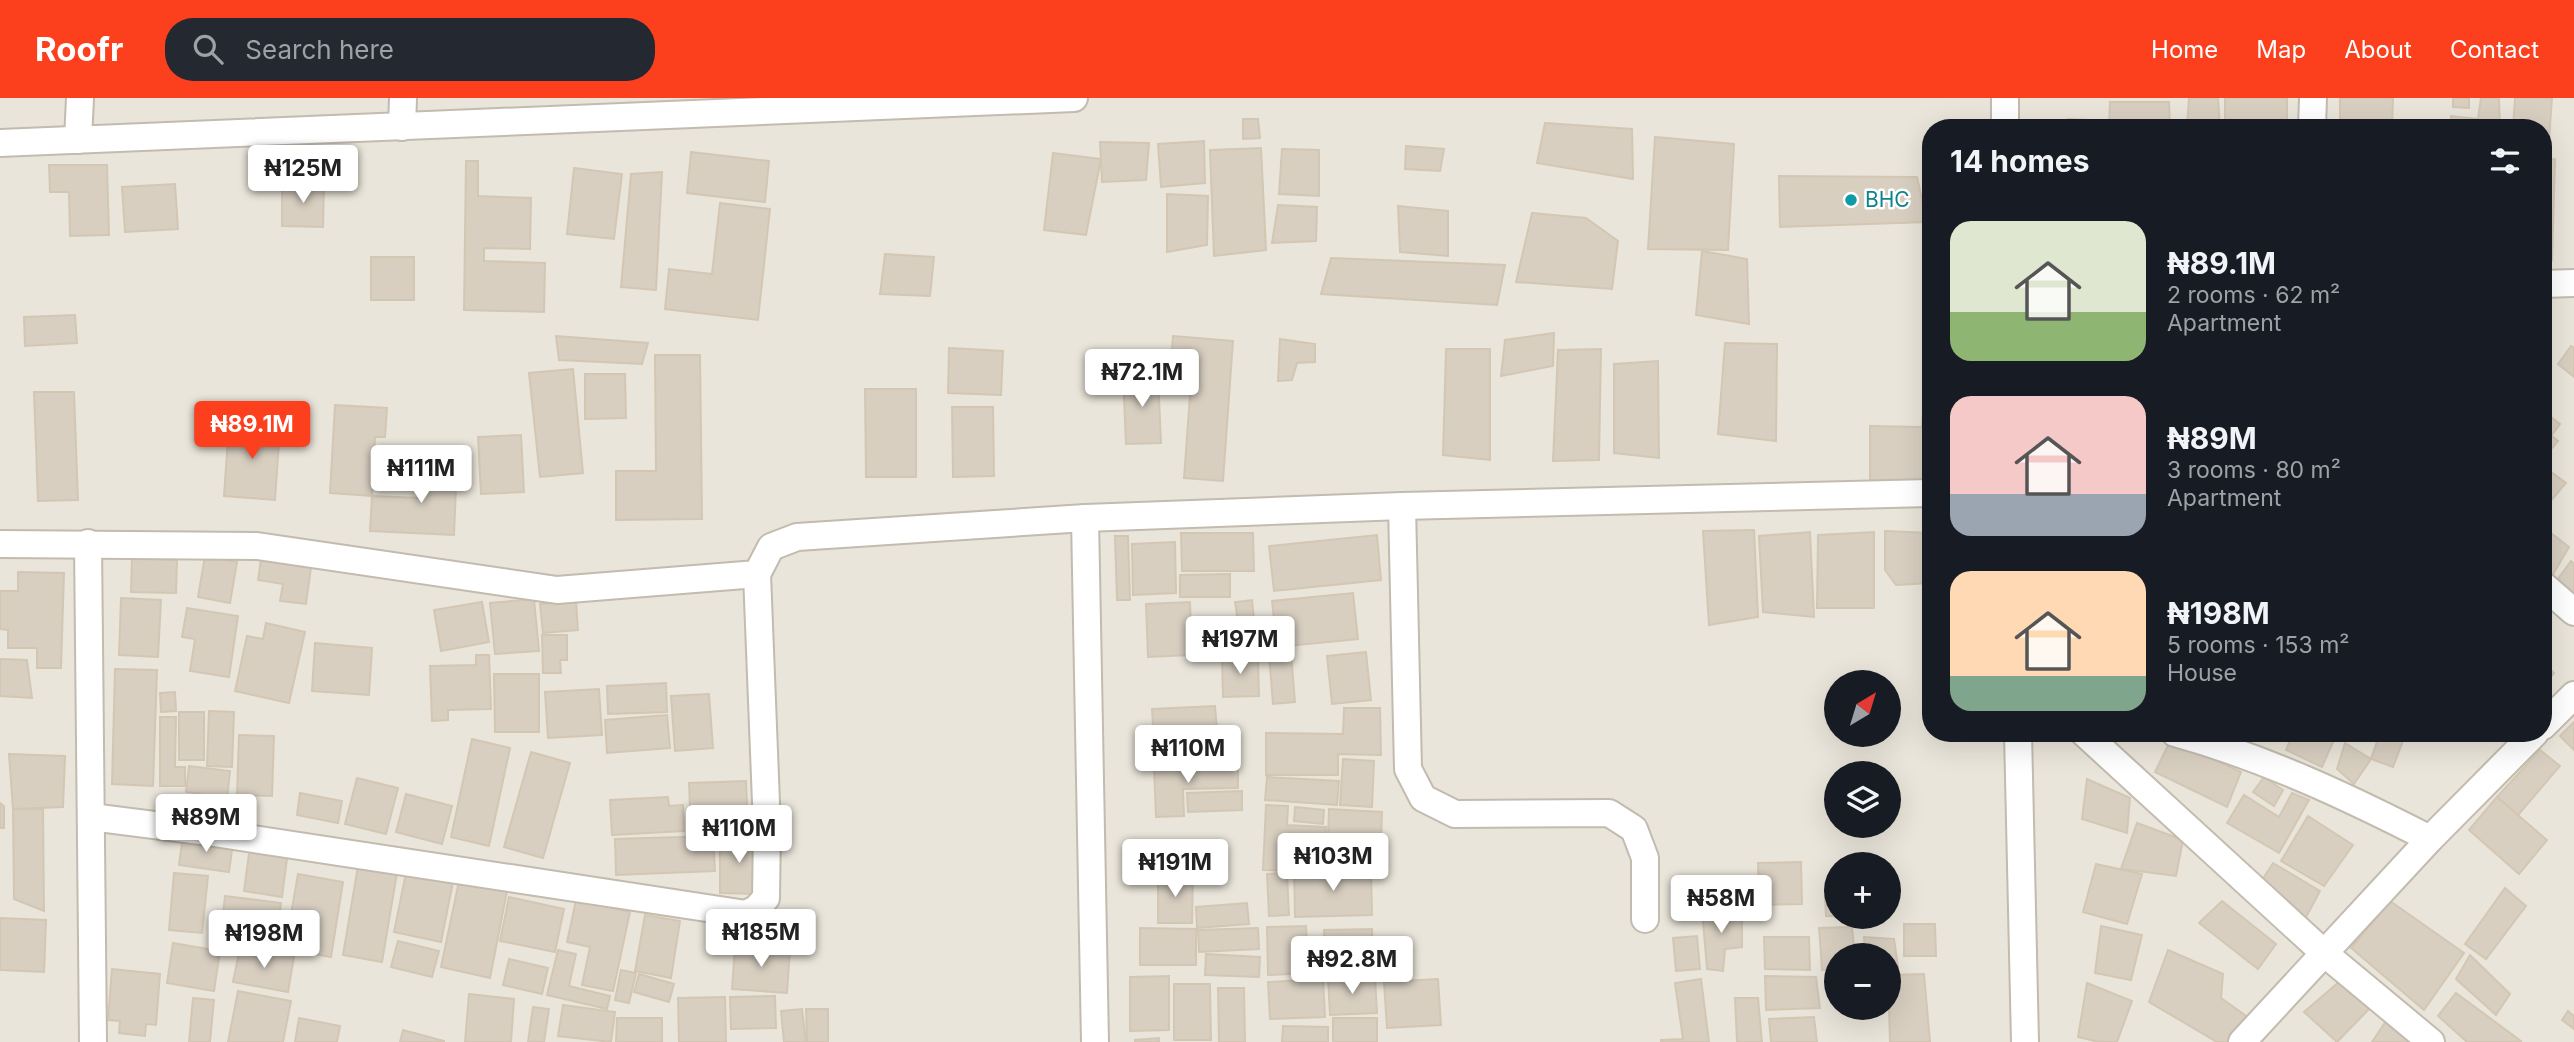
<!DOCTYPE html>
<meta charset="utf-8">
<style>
body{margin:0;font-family:Inter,sans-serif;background:#242831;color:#f1f3f6;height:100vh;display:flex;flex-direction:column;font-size:26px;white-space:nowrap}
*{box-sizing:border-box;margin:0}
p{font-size:23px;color:#9ea1a6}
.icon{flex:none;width:38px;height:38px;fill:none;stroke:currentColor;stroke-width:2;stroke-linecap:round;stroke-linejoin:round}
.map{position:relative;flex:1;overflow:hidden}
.sheet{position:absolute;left:1922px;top:21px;width:630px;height:623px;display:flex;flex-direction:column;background:#171b24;border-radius:28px;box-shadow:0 7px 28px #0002}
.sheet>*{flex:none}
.needle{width:46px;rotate:38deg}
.tools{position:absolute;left:1824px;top:572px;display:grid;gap:14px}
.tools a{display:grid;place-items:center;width:77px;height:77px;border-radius:50%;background:#171b24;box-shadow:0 7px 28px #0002;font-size:35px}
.price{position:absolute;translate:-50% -60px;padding:0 16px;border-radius:7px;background:#fff;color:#222;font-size:23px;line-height:46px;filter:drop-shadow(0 2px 4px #0008)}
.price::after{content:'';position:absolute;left:50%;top:42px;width:21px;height:16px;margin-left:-10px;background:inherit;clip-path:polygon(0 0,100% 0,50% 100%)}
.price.active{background:#fc3f1d;color:#fff}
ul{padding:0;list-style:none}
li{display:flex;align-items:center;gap:21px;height:175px;padding:0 28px}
li span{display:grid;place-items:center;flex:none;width:196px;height:140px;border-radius:21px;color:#555}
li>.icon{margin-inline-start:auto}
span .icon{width:84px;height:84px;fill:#fffc;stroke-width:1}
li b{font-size:30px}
h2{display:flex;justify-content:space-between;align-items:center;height:84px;padding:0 28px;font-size:30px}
header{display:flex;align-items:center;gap:42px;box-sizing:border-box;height:98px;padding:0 35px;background:#fc3f1d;color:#fff}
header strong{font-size:33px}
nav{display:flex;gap:38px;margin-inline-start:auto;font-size:24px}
.search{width:490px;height:63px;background:#242831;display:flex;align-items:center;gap:18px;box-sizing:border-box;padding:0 24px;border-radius:28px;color:#9ea1a6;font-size:26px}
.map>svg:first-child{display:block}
.residential{fill:#eae5da;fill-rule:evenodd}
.building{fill:#d8cfc1;stroke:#d3c7b4;stroke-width:2}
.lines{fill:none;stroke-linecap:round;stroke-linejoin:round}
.street-casing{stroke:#c2bbae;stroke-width:30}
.street{stroke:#fff;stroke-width:26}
.culture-dot{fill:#0f9aa8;stroke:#fff;stroke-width:2.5}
.labels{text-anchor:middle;stroke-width:5;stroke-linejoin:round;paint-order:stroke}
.culture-label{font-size:21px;fill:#0d838f;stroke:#fff;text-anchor:start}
</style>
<header>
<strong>Roofr</strong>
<div class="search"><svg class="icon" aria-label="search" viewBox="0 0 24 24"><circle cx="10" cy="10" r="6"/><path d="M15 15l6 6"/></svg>Search here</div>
<nav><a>Home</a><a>Map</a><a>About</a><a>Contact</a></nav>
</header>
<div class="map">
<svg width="2574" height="944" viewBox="0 0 2574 944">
<rect width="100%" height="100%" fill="#f6f3ec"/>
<!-- residential -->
<path class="residential" d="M0 0H2574V944H0ZM1930 30H2543V635H1930ZM1836 584H1888V637H1836ZM1836 676H1888V728H1836ZM1836 766H1888V819H1836ZM1836 858H1888V910H1836Z"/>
<!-- building -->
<g class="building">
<polygon points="2189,0 2218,0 2220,30 2187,30"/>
<rect x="2225" y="0" width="62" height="30"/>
<polygon points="2340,0 2393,0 2392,30 2360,30 2340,26"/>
<polygon points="2453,0 2469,0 2469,10 2453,9"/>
<polygon points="2481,0 2499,0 2500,30 2450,30 2451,18 2478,21"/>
<polygon points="2515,0 2552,0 2549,42 2543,42 2543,30 2513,30"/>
<polygon points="2110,4 2169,4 2170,30 2109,30"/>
<polygon points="1243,21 1258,21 1260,40 1243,41"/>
<polygon points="2068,21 2088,22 2087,30 2068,30"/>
<polygon points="1545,25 1632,31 1633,81 1537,65"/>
<polygon points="1655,39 1734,46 1728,152 1648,151"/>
<polygon points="1204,43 1205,85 1161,89 1158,46"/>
<polygon points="1100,44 1149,45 1146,82 1102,84"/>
<polygon points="1406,48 1444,51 1440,73 1405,71"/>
<polygon points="1261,50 1266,152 1214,158 1210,52"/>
<polygon points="1282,51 1319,52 1319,98 1279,96"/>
<polygon points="691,54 769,63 765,104 687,95"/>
<polygon points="1053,55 1101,61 1086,137 1044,132"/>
<polygon points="2555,61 2552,162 2543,162 2543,62"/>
<polygon points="466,63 478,63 478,98 531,100 530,151 484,150 484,163 545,165 544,214 464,212"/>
<polygon points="49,67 107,67 109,137 70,138 69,94 50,94"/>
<polygon points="574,70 622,76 614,141 567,136"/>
<polygon points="662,74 656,192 621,189 631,76"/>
<polygon points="1779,78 1917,79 1927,124 1780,129"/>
<polygon points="175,86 178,131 125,134 122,89"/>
<polygon points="282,86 324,87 323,129 282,128"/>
<polygon points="1167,96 1208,98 1207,147 1167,154"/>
<polygon points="720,105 770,111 758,222 665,211 669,171 712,176"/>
<polygon points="1278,107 1317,109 1316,143 1272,145"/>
<polygon points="1398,108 1448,113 1448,158 1400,154"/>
<polygon points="1532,115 1586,120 1618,143 1612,191 1516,184"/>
<polygon points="1702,153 1747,161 1749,226 1696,217"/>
<polygon points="885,156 934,159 930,198 880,196"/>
<rect x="371" y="159" width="43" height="43"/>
<polygon points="1331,160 1505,167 1497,207 1321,196"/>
<polygon points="75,217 77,245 25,248 24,219"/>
<polygon points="1554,235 1553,268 1501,278 1505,242"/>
<polygon points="556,238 648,245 642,266 559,262"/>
<polygon points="1173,238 1233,243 1223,383 1184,380 1191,284 1170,278"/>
<polygon points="1280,241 1315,246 1315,264 1297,265 1292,282 1278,283"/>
<polygon points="1725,245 1777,246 1776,343 1718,336"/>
<polygon points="2571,248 2574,250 2574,279 2558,266"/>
<polygon points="949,250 1003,253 1001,297 948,295"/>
<polygon points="1446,251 1490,251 1490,362 1443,357"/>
<polygon points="1601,251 1599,362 1553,363 1558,252"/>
<polygon points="1927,256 1930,256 1930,378 1914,383 1870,382 1870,328 1922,329"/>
<polygon points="655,257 700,257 702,421 616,422 616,373 656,373"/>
<polygon points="1658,263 1659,360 1614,355 1614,266"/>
<polygon points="573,271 583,375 540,379 529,275"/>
<polygon points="585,276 625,276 626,320 585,321"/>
<polygon points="1158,276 1161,345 1126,346 1123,277"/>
<polygon points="865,291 916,291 916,379 866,379"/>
<polygon points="34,294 74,294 78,402 38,403"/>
<polygon points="335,307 387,310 385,339 375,339 372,398 330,395"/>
<polygon points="952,309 993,309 994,378 953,379"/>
<polygon points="2543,313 2560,326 2552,337 2543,330"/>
<polygon points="229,325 280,329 275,402 224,398"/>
<polygon points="2543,331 2558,343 2543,361"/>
<polygon points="521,337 524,394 481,396 478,339"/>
<polygon points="422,363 457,365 454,437 370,433 372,398 421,400"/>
<polygon points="2543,368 2566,385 2543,412"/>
<polygon points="2543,429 2569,449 2552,478 2543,473"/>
<polygon points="1754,432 1758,519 1709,527 1703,433"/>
<polygon points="1885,433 1930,435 1930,485 1896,487 1885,472"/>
<polygon points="1810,434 1814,519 1763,514 1759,438"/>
<polygon points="1874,434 1874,510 1817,510 1818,437"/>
<polygon points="1181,435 1253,435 1254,473 1182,473"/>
<polygon points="1377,437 1381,482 1274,493 1269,448"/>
<polygon points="1115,438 1128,438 1130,502 1117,502"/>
<polygon points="1175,444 1176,495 1133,497 1132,446"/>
<polygon points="262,455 312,462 306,506 280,503 283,486 258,482"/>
<polygon points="205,458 237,464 230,505 198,499"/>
<polygon points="132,460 177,462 176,495 131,494"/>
<polygon points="2571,463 2574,466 2574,499 2555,485"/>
<polygon points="18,474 64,475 61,570 37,570 37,550 8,550 8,532 0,531 0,493 18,493"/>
<polygon points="1230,476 1230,499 1180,499 1180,477"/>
<polygon points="1353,495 1358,541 1277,549 1272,503"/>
<polygon points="121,500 161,502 158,559 119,557"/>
<polygon points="534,501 539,553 495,556 490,505"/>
<polygon points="1252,502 1254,522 1238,524 1235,504"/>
<polygon points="576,503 578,532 543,535 540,506"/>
<polygon points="482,504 489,544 441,553 434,512"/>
<polygon points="1190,504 1191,528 1255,525 1256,554 1148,559 1146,506"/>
<polygon points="187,510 238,518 229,579 190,573 195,541 182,539"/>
<polygon points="266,525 305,534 289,605 235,593 247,538 263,541"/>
<polygon points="542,537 567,537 567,562 560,562 561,575 543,575"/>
<polygon points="315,545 372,550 369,597 312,593"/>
<polygon points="1366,554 1371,602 1332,606 1327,558"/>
<polygon points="1291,555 1295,604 1273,606 1269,557"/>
<polygon points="476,557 489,557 491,611 448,612 448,622 432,623 430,568 476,567"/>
<polygon points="1258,558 1259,598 1223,599 1222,559"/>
<polygon points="0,561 27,562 32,600 0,598"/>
<polygon points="2543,565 2554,575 2543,588"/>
<polygon points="115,571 157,572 153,688 112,686"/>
<polygon points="494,576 539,576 539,634 495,634"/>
<polygon points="666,585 667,614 608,616 607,588"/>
<polygon points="599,591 602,637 548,640 545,594"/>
<polygon points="175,594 176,613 161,614 160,595"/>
<polygon points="709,596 713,650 675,653 671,598"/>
<polygon points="1215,608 1219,656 1155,660 1152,611"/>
<polygon points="1344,610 1380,610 1381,657 1338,656 1338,677 1266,677 1266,635 1343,636"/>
<polygon points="209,613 234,614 232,669 207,668"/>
<rect x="179" y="614" width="25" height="48"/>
<polygon points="667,617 670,650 607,655 605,622"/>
<polygon points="160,619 176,619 175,669 185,669 185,688 160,688"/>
<polygon points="2574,624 2574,652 2560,638"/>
<polygon points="2293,635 2337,635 2322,669 2286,652"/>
<polygon points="2380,635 2398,635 2404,640 2393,669 2371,661"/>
<polygon points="239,637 274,638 272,698 237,697"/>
<polygon points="472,641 510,650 489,748 451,739"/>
<polygon points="2171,641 2241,674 2227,709 2155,674"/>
<polygon points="2345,645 2371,661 2354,686 2337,671"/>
<polygon points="2540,652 2560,668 2518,717 2497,699"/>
<polygon points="531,654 570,665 543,760 504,749"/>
<polygon points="9,656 65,658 63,709 13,711"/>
<polygon points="1343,661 1374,663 1372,709 1340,707"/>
<polygon points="189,668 230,673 227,700 186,694"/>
<polygon points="1238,668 1238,690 1183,691 1184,718 1156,719 1154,670"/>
<polygon points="1267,679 1339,683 1337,707 1265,702"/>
<polygon points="2264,679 2283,692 2274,708 2253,694"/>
<polygon points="357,680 398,690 386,736 345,726"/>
<polygon points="2087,681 2130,700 2127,735 2082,721"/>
<polygon points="746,683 748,731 691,733 689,685"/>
<polygon points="1242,693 1242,712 1188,714 1187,695"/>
<polygon points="300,695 342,703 338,725 297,717"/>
<polygon points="2292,695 2309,702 2279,755 2227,725 2244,697 2279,719"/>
<polygon points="406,696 452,708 442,746 396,734"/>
<polygon points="668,699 669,708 683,707 684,733 612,737 610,702"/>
<polygon points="2497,699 2547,742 2519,776 2469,732"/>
<polygon points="0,705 4,708 4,730 0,730"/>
<polygon points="1266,707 1288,708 1287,727 1326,729 1325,743 1293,742 1292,773 1263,772"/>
<polygon points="1295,709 1324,712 1323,726 1294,723"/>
<polygon points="13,711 43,711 44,813 14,801"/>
<polygon points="1329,711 1382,714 1381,742 1355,740 1354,757 1364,758 1364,767 1327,765"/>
<polygon points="2308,718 2353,747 2324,788 2281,763"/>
<polygon points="2137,725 2183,742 2176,778 2121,771"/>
<polygon points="183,738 233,745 229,774 179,767"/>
<polygon points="713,738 715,773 616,777 615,741"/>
<polygon points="720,738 759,739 758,796 720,795"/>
<polygon points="250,748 288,753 282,799 244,793"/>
<polygon points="359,762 398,769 382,864 343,857"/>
<polygon points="1801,764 1802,806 1759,807 1758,765"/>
<polygon points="2273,765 2320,793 2303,825 2259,787"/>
<polygon points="2096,766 2142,776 2127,826 2083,814"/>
<polygon points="407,770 454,779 441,844 394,834"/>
<polygon points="1371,771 1372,817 1295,819 1294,772"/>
<polygon points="174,775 208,778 202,835 169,832"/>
<polygon points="1287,775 1289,817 1269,818 1267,776"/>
<polygon points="298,776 343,784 331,859 285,851"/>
<polygon points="1158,776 1193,777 1192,825 1158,825"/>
<polygon points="459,783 507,793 490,880 441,869"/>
<polygon points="2505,790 2526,808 2486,861 2465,846"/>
<polygon points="225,798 281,805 275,849 220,842"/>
<polygon points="1825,798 1836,799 1836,818 1826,818"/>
<polygon points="509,799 564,811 555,854 500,843"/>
<polygon points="576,802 630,814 613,893 582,887 590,849 567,844"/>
<polygon points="2222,803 2276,846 2258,871 2199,825"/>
<polygon points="2390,803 2464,855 2424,912 2351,850"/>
<polygon points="1247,805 1249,826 1197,830 1196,809"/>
<polygon points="1702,811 1742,813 1742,849 1725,851 1723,873 1707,871"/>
<polygon points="645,817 680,823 671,880 635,873"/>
<polygon points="0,820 46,822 44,874 0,872"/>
<polygon points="1904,826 1935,826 1936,858 1904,858"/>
<polygon points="1306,828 1308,875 1268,877 1267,829"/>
<polygon points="2101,828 2142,837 2131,882 2095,875"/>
<polygon points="1852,829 1855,858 1836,858 1836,872 1822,872 1819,830"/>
<polygon points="1140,830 1196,831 1196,867 1140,867"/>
<polygon points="1258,830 1259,851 1199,854 1198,832"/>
<polygon points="1372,831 1373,875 1325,876 1324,832"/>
<polygon points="1697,838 1700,871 1676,873 1673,840"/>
<polygon points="1764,839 1809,839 1810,872 1765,871"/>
<polygon points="1864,839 1894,841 1898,869 1888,869 1888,858 1865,858"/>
<polygon points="398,843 439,853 432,879 391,869"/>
<polygon points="173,845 220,853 214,893 167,885"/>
<polygon points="735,847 790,851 787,895 732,891"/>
<polygon points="240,849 294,859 288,894 233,884"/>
<polygon points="558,852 576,856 569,888 610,898 607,911 547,897"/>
<polygon points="2168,852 2223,876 2221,900 2246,918 2237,944 2217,944 2149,904"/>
<polygon points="1206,856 1260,859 1259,879 1205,877"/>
<polygon points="2470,857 2510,896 2496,917 2456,881"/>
<rect x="1309" y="860" width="14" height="15"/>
<polygon points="509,861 548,870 542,896 503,887"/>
<polygon points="112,871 160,876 156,927 146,926 145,938 119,935 120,923 108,922"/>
<polygon points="621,872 636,875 629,905 615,902"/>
<polygon points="639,876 674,886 669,904 634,894"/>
<polygon points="1924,876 1930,944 1890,944 1888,877"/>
<polygon points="1169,878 1169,932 1130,933 1130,879"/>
<polygon points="1375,878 1377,915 1330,917 1328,880"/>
<polygon points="1765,878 1816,879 1820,910 1766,912"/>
<polygon points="1323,881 1325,919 1270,921 1268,884"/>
<polygon points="1438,881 1441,927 1387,930 1384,884"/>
<polygon points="1701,881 1709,944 1661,944 1661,942 1683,941 1675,885"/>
<polygon points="2340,883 2373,907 2337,944 2304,914"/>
<polygon points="2087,885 2132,903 2117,944 2099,944 2078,939"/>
<polygon points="1174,886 1210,886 1211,942 1174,942"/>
<polygon points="1218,890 1244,890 1245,944 1219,944"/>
<polygon points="238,893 291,903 283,944 228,944"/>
<polygon points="2456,895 2521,943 2520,944 2467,944 2438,918"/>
<polygon points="469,896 514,901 511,944 465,944"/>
<polygon points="775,898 776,930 731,931 730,899"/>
<polygon points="725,899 726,944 679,944 678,900"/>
<polygon points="193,900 214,902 210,944 189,944"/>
<polygon points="1735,900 1758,900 1762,944 1737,944"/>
<polygon points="563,907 615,914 611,944 558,938"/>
<polygon points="533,909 549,911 544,944 528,944"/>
<polygon points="802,911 806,944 784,944 781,913"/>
<polygon points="806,911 828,911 828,944 807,944"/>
<polygon points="2568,913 2574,918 2574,931 2562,922"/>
<polygon points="1814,919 1817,944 1771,944 1769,921"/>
<polygon points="299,920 340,928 337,944 295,944"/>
<polygon points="617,920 662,920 662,944 616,944"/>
<rect x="1333" y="920" width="44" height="24"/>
<polygon points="2386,923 2412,944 2372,944"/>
<polygon points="1283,928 1328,929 1328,944 1282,944"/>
<polygon points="403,932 444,943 444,944 400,944"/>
<polygon points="1159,940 1159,944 1135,944 1135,942"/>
</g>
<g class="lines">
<defs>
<g id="street">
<polyline points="2005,0 2005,30"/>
<polyline points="402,29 403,0"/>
<polyline points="2312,30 2313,0"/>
<polyline points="78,42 80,0"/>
<polyline points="0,45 1074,0"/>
<polyline points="2543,186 2574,185"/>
<polyline points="1402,408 1408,671 1423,700 1455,716 1609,715 1634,731 1645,760 1645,821"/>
<polyline points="1085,420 1095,944"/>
<polyline points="88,445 93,944"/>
<polyline points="0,446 257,448 557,492 757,476 771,449 797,439 1085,420 1402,408 1930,395"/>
<polyline points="2543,487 2574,514"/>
<polyline points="2543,628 2574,597"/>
<polyline points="2018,635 2025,944"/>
<polyline points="2084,635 2324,855 2431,944"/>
<path d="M2175 635C2265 660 2348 699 2430 741L2535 635"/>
<polyline points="91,719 201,733 746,816 756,811 766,800 767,730 757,476"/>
<polyline points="2242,944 2430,741"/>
</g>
</defs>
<!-- street casing -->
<use href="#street" class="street-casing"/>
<!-- street -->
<use href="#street" class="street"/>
</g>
<!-- markers -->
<circle class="culture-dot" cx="1851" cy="102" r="7"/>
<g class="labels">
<!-- culture labels -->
<g class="culture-label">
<text x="1865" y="109">BHC</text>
</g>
</g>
</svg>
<div class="tools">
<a><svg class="needle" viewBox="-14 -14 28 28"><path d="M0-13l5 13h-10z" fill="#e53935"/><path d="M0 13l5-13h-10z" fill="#9ea1a6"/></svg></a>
<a><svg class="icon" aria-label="layers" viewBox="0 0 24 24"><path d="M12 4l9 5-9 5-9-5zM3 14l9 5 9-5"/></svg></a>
<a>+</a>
<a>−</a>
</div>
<b class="price" style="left:303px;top:107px">₦125M</b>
<b class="price" style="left:1142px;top:311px">₦72.1M</b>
<b class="price active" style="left:252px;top:363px">₦89.1M</b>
<b class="price" style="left:421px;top:407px">₦111M</b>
<b class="price" style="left:1240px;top:578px">₦197M</b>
<b class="price" style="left:1188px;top:687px">₦110M</b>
<b class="price" style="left:206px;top:756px">₦89M</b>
<b class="price" style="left:739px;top:767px">₦110M</b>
<b class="price" style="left:1333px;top:795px">₦103M</b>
<b class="price" style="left:1175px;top:801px">₦191M</b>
<b class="price" style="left:1721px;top:837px">₦58M</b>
<b class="price" style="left:761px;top:871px">₦185M</b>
<b class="price" style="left:264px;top:872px">₦198M</b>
<b class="price" style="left:1352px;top:898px">₦92.8M</b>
<section class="sheet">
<h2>14 homes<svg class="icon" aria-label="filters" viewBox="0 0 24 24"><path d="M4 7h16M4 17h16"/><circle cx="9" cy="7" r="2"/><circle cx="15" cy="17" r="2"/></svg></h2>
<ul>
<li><span style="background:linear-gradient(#dfe7d0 65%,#8fb573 0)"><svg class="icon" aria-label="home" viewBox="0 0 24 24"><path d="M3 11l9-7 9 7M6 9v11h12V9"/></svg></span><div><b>₦89.1M</b><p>2 rooms · 62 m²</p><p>Apartment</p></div></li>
<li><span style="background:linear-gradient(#f6c9c9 70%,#9aa5b1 0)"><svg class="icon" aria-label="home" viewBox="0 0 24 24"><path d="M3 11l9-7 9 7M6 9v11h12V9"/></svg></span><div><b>₦89M</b><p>3 rooms · 80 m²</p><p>Apartment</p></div></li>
<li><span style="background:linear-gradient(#ffd9b3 75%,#7fa58c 0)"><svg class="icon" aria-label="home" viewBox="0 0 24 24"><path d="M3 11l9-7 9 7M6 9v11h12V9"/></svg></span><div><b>₦198M</b><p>5 rooms · 153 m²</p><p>House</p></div></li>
</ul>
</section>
</div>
